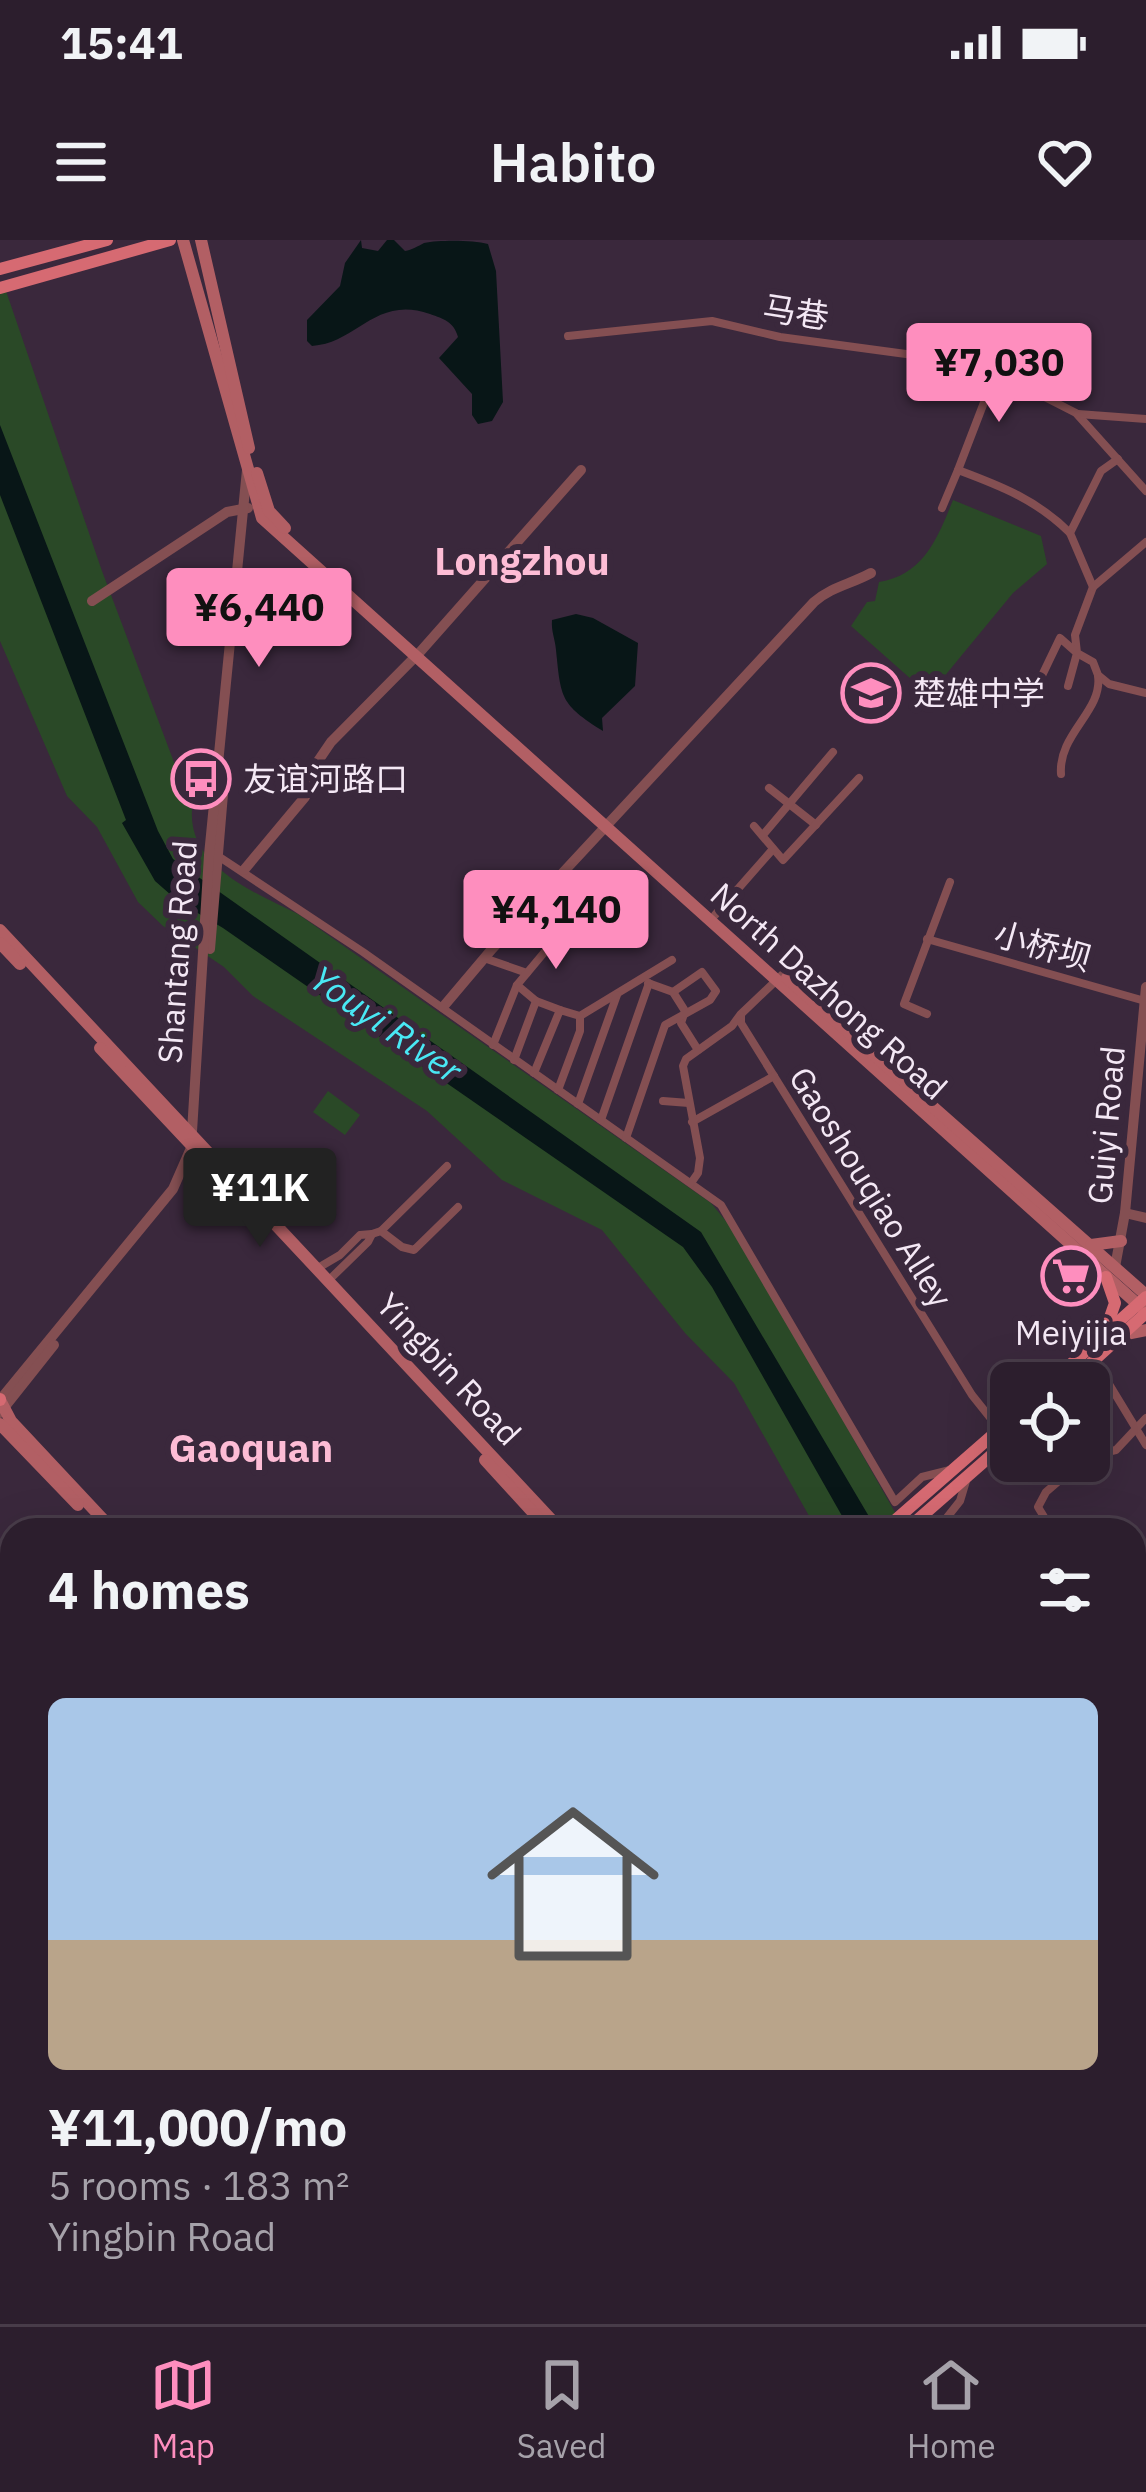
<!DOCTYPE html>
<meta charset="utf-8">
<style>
body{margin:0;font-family:"IBM Plex Sans","Noto Sans SC",sans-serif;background:#342735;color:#f1f3f6;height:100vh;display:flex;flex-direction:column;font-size:45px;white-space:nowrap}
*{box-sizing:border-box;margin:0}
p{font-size:39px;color:#a6a2aa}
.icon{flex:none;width:66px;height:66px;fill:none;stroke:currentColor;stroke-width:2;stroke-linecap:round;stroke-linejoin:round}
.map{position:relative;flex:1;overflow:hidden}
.sheet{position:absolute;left:0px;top:1278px;width:1146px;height:807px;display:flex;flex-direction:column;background:#2c1e2d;border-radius:36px 36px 0 0;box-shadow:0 12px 48px #0002,0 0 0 3px #483c49}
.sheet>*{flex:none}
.fabs{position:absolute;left:990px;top:1122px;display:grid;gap:24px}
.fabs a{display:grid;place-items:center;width:120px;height:120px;border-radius:18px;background:#2c1e2d;box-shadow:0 12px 48px #0002,0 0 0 3px #483c49;font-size:60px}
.price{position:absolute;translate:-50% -102px;padding:0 27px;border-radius:12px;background:#fe8ebe;color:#111;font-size:39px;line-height:78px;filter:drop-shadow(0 3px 6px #0008)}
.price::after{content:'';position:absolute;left:50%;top:72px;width:36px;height:27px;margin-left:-18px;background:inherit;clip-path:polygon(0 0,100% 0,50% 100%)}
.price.on{background:#222;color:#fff}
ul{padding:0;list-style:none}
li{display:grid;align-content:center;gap:24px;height:636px;padding:0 48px}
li+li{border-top:3px solid #483c49}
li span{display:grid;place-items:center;height:372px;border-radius:18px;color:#555}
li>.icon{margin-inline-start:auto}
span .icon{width:216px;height:216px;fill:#fffc;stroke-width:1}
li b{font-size:51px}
h2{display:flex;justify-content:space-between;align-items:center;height:144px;padding:0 48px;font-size:51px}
.status{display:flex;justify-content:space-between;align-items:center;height:84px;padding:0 60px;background:#2c1e2d;direction:ltr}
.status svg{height:33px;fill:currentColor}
header{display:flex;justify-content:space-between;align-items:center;height:156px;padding:0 48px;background:#2c1e2d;font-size:54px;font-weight:600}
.tabs{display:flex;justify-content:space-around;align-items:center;height:168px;border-top:3px solid #483c49;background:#2c1e2d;font-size:33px;color:#a6a2aa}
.tabs a{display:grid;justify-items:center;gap:6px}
.tabs .on{color:#fe8ebe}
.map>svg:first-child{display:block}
.green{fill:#2a4927}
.water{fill:#081617}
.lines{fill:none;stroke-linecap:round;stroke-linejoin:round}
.minor{stroke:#844f52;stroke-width:8}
.tertiary{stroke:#844f52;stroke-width:10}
.secondary{stroke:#b25f64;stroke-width:12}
.primary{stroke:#d66a72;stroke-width:12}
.labels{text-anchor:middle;stroke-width:12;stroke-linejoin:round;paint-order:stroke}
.street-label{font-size:33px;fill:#f4e8f5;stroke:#3a283c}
.poi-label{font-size:33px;fill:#f4e8f5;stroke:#3a283c;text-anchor:start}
.water-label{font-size:36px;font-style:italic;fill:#49e8f4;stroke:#3a283c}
.quarter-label{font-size:39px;font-weight:bold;fill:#fdbcd5;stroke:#3a283c}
</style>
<div class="status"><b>15:41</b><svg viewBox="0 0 49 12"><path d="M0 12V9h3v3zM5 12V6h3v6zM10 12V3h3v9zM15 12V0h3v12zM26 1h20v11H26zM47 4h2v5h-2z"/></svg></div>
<header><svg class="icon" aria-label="menu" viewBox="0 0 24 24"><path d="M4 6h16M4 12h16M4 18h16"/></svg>Habito<svg class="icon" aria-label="heart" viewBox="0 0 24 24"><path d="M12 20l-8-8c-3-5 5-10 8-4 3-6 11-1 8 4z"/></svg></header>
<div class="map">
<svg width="1146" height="2084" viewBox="0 0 1146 2084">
<rect width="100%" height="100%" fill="#3a283c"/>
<!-- green -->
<g class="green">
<path d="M6 51 102 331 192 570C188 627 256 653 298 674L711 963 739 997 905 1290H817L734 1143 685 1093 602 990 502 940 427 871 253 756 224 727 163 686 138 662 97 587 67 556 0 401V53Z"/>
<path d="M953 260 1041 296 1047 324 1013 353 929 455 851 386 867 362 875 361 879 342C924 335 938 297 953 260Z"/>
<polygon points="328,851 360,875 345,895 313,872"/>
<polygon points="1134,1781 1146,1813 1146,2084 1088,2084 1096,2073 1134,2073"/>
<polygon points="409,2073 528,2073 515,2084 412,2084 405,2076"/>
</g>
<!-- water -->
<g class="water">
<path d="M361 0 362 8 378 11 387 0H394L405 11C412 10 418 6 424 3 440 0 472 0 488 4L496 31 503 162 492 181 478 184 472 175V154L439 118 458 97C454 82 444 79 430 74 375 55 358 103 312 106L307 101V80L340 46 345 23Z"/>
<polygon points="0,185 158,591 173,619 701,992 877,1290 850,1290 712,1047 683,1007 223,688 179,662 155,641 122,583 126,580 0,255"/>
<path d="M576 374 593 378 638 403 635 446 602 478 603 491C560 464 561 458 556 410 555 399 551 391 552 380Z"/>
<polygon points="1134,1916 1146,1959 1146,2049 1134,2007"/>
</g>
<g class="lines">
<!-- minor -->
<g class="minor">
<polyline points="568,96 712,81 780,97 980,124 1076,173 1146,251"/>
<polyline points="1078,174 1146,179"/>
<polyline points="1118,219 1101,231 1070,293 1093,347 1075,395 1077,413 1093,422 1098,435 1109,444 1146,453"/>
<polyline points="958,230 988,152 976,144 982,125"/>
<path d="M942 268 958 230C1001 246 1037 260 1070 293"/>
<polyline points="1093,347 1146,302"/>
<polyline points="1036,448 1060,398 1077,413 1068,446"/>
<path d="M1061 534C1058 494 1103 471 1098 436"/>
<polyline points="769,548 816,585"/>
<polyline points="754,586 783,620 859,538"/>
<polyline points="763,595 833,512"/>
<polyline points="218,616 363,712 721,965 895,1262 922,1237 950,1230"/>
<polyline points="715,675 773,609"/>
<polyline points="927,699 1145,761"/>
<polyline points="484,718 527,733"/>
<polyline points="783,734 741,774 741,783 972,1155 1000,1190"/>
<polyline points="648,743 673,752 685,771 681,783 698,810"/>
<polyline points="536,761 560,770"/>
<polyline points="927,774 904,764 950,642"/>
<polyline points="493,805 517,745 598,648"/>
<polyline points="514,820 536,761 517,745"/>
<polyline points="534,833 560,770 580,776 672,720"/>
<polyline points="558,850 580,791 580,776"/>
<polyline points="663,861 689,863"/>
<polyline points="578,864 617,755"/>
<polyline points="601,880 649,743"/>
<polyline points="692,882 774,836"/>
<polyline points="626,898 665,785 710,760 716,751 702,732 673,752"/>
<polyline points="691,943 698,933 700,918 683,826 686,819 732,786 740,775"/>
<polyline points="381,991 447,926"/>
<polyline points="318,1028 340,1015 360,995 372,994"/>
<polyline points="329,1040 368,1002 372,994 381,991 402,1007 414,1010 458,967"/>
<polyline points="1095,1121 1146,1205"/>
<polyline points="1089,1216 1116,1210 1146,1178"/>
<polyline points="937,1290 960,1261 966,1241"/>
<polyline points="1052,1290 1038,1267 1046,1252 1082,1221"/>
<polyline points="0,1353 12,1375"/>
<polyline points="1134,1424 1146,1448"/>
<polyline points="1134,1511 1146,1504"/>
<polyline points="1134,1542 1146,1535"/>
<polyline points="1134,1576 1146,1569"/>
<polyline points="0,1620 12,1606"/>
<polyline points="0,1710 12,1696"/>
<polyline points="1134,1737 1146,1727"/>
<polyline points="1134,1768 1146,1800"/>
<polyline points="1135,1770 1146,1761"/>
<polyline points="142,2073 152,2084"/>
</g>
<!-- tertiary -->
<g class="tertiary">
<polyline points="92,361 227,272 248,268"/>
<polyline points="244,630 305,557 316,524 331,502 420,412 581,230"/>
<polyline points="210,709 223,554"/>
<path d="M443 767 492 709 814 362C831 347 851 344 871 333"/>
<polyline points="1125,973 1146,978"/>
<polyline points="1115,1027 1125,973 1146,747"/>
<polyline points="0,1160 173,949 191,908 209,615 247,230"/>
<polyline points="0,1173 54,1105"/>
<polyline points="1134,1626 1146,1616"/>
<polyline points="1134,1635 1146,1626"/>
<polyline points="0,1806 12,1819"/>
<polyline points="257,2073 267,2084"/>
<polyline points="619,2084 631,2073"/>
<polyline points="631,2084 643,2073"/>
</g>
<!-- secondary -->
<g class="secondary">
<polyline points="183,0 262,278 1144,1070"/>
<polyline points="201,0 249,208"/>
<polyline points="257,233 269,271 285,288"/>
<polyline points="0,690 561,1290"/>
<polyline points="0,703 20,724"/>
<polyline points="787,738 1146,1055"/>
<polyline points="100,808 209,924"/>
<polyline points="1091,1005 1121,1001"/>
<polyline points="1122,1095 1146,1090"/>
<polyline points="0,1160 11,1181 113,1290"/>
<polyline points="0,1184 78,1265"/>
<polyline points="485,1220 549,1290"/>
<polyline points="821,2073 831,2084"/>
<polyline points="839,2073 849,2084"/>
</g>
<!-- primary -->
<g class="primary">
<polyline points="0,29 107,0"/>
<polyline points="0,48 170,0"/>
<polyline points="1106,1037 1115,1063 1107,1086"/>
<polyline points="1050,1143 1146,1057"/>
<polyline points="1069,1143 1146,1073"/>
<polyline points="0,1159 0,1160"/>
<polyline points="884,1290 1011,1179"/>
<polyline points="906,1290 1011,1198"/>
<polyline points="37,2084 50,2073"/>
<polyline points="53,2084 65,2073"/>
</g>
</g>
<!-- icons -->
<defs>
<symbol id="school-ring" viewBox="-11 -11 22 22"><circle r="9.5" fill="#3a283c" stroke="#fe8ebe" stroke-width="1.5"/><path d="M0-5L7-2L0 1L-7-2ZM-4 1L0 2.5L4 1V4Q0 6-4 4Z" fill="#fe8ebe"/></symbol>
<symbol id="bus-ring" viewBox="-11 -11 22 22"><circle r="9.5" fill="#3a283c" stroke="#fe8ebe" stroke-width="1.5"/><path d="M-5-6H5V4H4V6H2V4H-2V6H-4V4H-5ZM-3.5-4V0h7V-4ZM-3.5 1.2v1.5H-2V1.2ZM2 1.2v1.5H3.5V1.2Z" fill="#fe8ebe"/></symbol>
<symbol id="supermarket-ring" viewBox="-11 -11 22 22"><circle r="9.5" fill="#3a283c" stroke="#fe8ebe" stroke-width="1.5"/><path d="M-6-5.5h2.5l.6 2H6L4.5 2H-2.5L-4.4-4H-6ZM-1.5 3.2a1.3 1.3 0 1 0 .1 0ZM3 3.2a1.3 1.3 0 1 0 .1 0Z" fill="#fe8ebe"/></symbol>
</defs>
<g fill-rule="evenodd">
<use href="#school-ring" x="838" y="420" width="66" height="66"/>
<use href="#bus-ring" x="168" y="506" width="66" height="66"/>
<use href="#supermarket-ring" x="1038" y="1003" width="66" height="66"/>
</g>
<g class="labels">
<!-- street labels -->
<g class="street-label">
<text transform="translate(796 72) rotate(9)" y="12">马巷</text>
<text transform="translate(1043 706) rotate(16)" y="12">小桥坝</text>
<text transform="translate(177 712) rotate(-86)" y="12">Shantang Road</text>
<text transform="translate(829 751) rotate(42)" y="12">North Dazhong Road</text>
<text transform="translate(1106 885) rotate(-85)" y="12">Guiyi Road</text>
<text transform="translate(871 947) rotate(58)" y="12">Gaoshouqiao Alley</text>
<text transform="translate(449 1129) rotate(47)" y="12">Yingbin Road</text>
</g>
<!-- poi labels -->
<g class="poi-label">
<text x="913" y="465">楚雄中学</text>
<text x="243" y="551">友谊河路口</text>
<text x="1071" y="1105" text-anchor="middle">Meiyijia</text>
</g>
<!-- water labels -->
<g class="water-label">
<text transform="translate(386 784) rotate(35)" y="13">Youyi River</text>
</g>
<!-- quarter labels -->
<g class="quarter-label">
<text x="522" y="335">Longzhou</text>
<text x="251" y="1222">Gaoquan</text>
</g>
</g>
</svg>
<div class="fabs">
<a><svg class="icon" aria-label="locate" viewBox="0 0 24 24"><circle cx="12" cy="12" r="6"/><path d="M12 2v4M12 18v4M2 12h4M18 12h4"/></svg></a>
</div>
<b class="price" style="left:999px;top:185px">¥7,030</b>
<b class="price" style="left:259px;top:430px">¥6,440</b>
<b class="price" style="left:556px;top:732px">¥4,140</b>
<b class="price on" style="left:260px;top:1010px">¥11K</b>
<section class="sheet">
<h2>4 homes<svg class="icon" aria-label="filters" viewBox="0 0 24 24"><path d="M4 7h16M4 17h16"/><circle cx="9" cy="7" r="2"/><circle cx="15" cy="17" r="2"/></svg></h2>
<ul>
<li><span style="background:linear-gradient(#a9c7e8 65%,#b9a48a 0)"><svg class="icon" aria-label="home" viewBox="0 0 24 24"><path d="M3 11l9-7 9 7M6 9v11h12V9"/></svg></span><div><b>¥11,000/mo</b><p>5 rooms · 183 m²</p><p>Yingbin Road</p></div></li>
</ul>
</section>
</div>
<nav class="tabs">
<a class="on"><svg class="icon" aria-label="map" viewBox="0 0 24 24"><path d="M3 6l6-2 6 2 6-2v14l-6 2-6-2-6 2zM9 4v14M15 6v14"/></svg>Map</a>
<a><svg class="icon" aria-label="saved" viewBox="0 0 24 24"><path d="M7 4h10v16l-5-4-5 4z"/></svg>Saved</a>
<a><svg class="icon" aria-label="home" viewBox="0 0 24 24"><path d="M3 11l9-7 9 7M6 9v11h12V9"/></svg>Home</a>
</nav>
